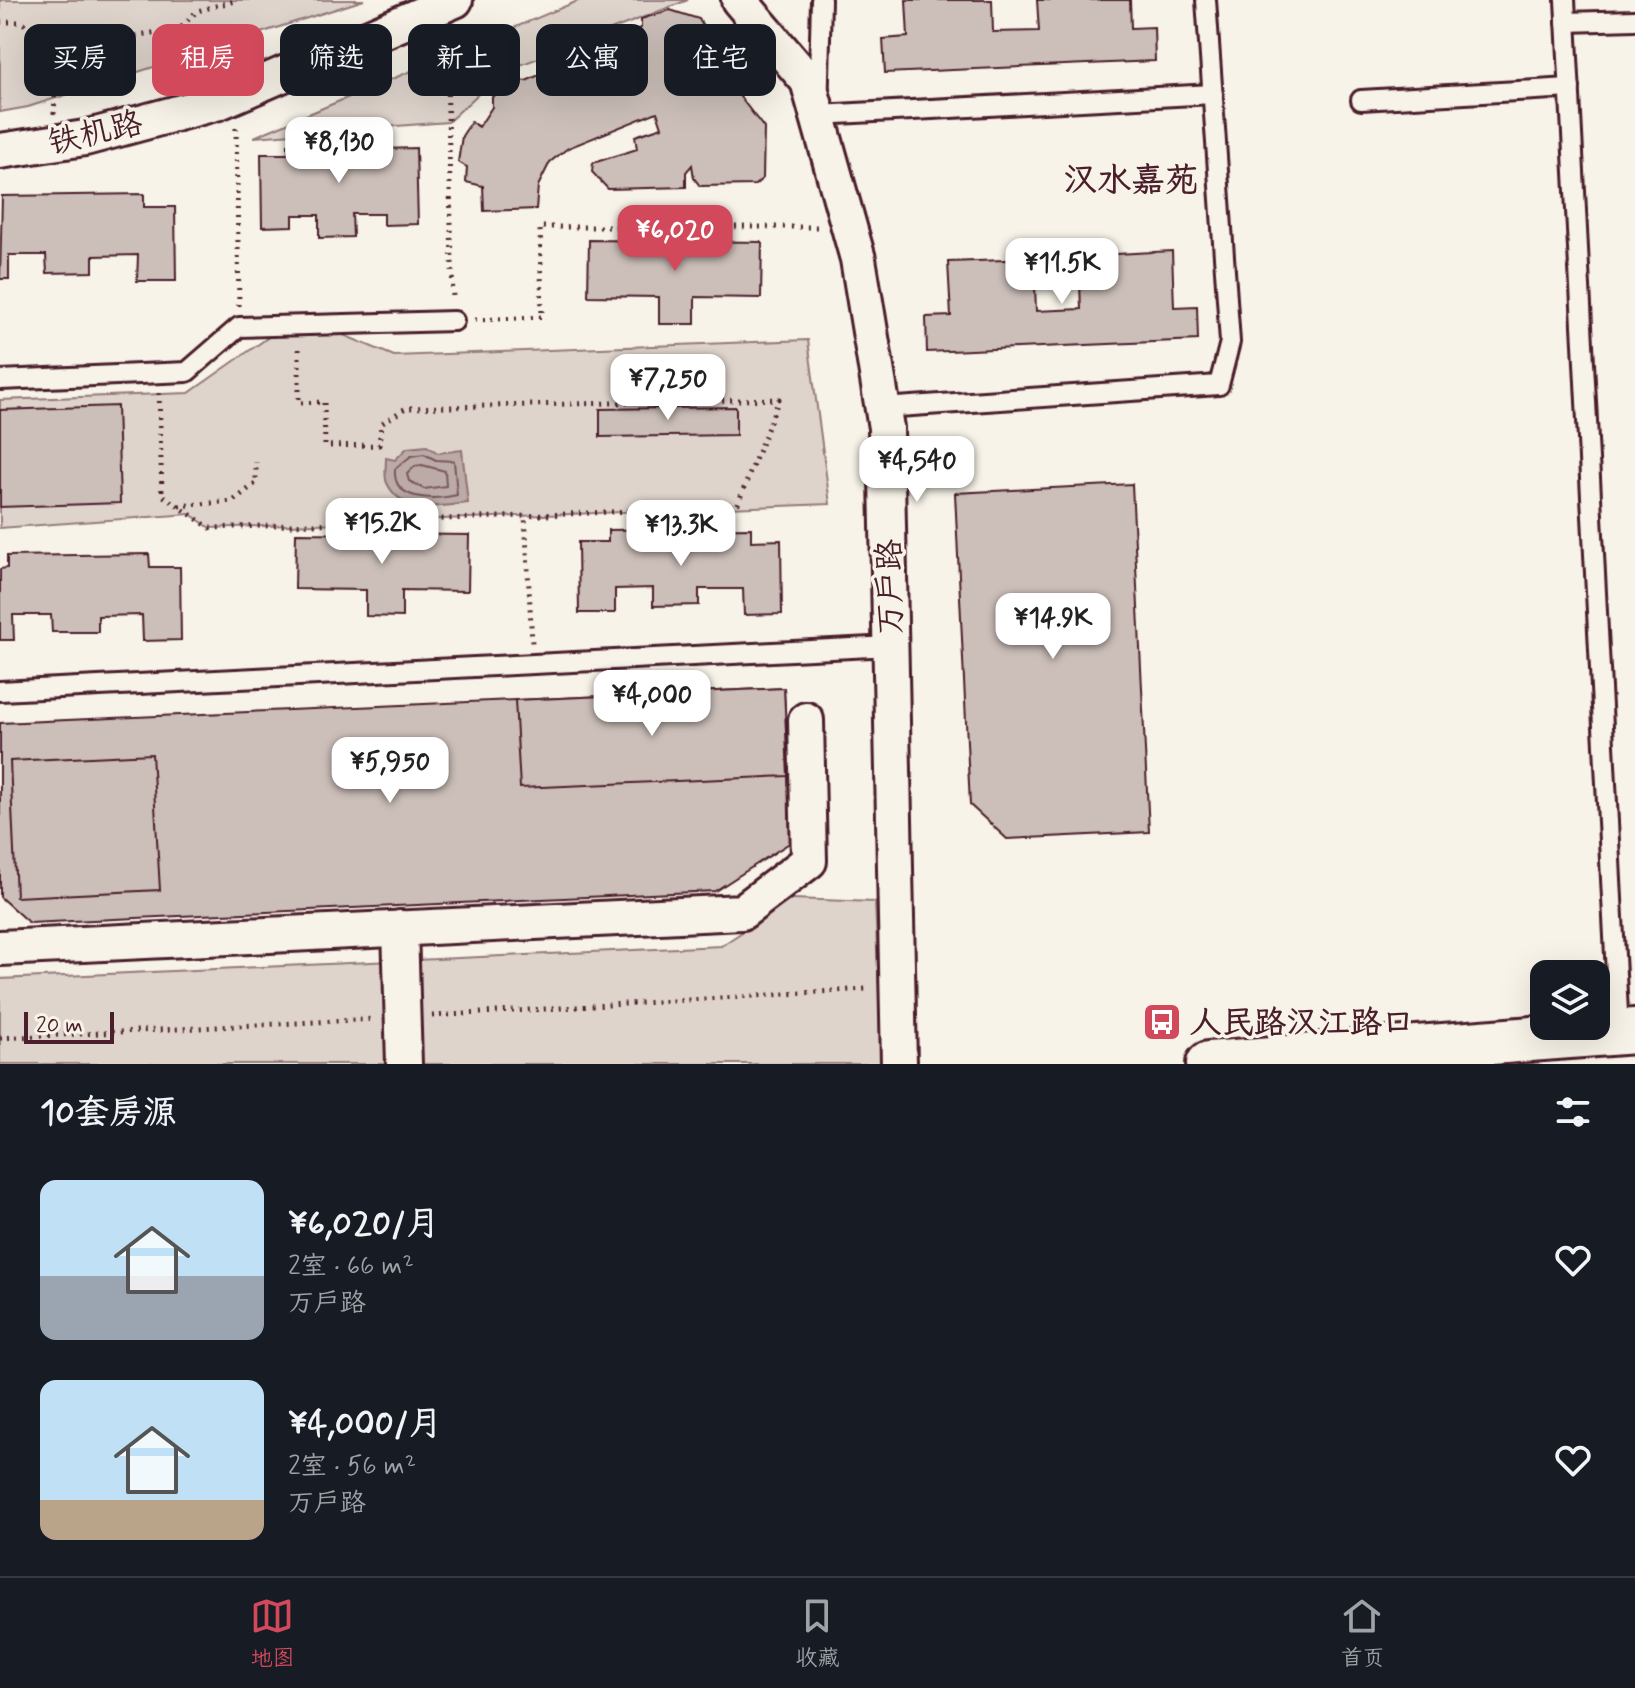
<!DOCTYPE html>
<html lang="zh">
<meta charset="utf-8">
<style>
body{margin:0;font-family:Mynerve,"LXGW WenKai TC",sans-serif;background:#242831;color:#f1f3f6;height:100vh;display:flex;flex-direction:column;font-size:30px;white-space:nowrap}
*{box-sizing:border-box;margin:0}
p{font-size:26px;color:#9ea1a6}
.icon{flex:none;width:44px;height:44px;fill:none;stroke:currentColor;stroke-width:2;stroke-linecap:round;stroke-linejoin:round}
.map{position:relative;height:1064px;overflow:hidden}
.details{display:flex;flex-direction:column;background:#171b24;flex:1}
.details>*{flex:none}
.guide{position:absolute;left:24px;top:24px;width:800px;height:72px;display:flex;gap:16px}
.fabs{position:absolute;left:1530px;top:960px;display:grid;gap:16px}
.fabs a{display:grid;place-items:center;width:80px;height:80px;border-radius:16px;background:#171b24;box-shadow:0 8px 32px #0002;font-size:40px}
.scale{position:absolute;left:24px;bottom:20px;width:90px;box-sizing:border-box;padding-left:8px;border:4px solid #4a1f2b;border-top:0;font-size:22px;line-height:28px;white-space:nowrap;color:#4a1f2b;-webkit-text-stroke:6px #f7f3e8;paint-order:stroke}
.price{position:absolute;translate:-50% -68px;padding:0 18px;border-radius:16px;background:#fff;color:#222;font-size:26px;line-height:52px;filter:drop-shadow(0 2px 4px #0008)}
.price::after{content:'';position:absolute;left:50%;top:48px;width:24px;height:18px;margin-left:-12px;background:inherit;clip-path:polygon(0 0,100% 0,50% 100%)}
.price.current{background:#d1495b;color:#fff}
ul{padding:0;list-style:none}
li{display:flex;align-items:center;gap:24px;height:200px;padding:0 40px}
li span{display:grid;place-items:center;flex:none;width:224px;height:160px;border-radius:16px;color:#555}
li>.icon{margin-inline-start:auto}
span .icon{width:96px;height:96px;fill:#fffc;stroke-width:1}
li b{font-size:34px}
h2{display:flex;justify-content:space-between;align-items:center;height:96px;padding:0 40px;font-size:34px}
.tag{padding:0 28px;border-radius:16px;background:#171b24;box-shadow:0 8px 32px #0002;font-size:28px;line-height:72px}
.tag.current{background:#d1495b;color:#fff}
.menu{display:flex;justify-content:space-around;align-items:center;height:112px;border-top:2px solid #363941;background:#171b24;font-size:22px;color:#9ea1a6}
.menu a{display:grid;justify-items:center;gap:4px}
.menu .current{color:#d1495b}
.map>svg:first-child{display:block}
.green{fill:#ded4cc;stroke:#947a7c;stroke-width:2}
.water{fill:#bcaaa7;stroke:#8e7275;stroke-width:2}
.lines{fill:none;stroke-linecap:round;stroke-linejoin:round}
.shore{stroke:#78575d;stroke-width:2}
.building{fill:#ccbfb9;stroke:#4a1f2b;stroke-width:2}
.lane-casing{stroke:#4a1f2b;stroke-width:24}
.street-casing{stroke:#4a1f2b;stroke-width:40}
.primary-casing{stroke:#4a1f2b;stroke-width:50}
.path{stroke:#4a1f2b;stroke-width:5;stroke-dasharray:2 6;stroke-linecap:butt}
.lane{stroke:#f7f3e8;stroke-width:18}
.street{stroke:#f7f3e8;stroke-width:34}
.primary{stroke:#f7f3e8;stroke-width:44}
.labels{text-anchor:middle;stroke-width:7;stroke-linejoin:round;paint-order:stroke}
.street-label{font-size:32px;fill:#4a1f2b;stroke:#f7f3e8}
.poi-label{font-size:32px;font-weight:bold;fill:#4a1f2b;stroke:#f7f3e8;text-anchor:start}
.neighbourhood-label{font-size:34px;font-weight:bold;fill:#4a1f2b;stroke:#f7f3e8}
</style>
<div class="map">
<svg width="1635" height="1064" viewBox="0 0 1635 1064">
<rect width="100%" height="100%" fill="#f7f3e8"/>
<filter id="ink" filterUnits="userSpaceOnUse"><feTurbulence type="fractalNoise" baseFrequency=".0125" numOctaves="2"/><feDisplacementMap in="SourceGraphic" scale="16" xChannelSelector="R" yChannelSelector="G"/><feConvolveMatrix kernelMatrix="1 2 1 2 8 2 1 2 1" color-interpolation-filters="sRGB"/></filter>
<g filter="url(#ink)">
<!-- green -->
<g class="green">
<polygon points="0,0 364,0 28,107 0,112"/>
<polygon points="580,0 688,0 502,72 448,122 254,137"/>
<polygon points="336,332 394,356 808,340 830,504 210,528 190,514 0,528 0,400 189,393 273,334"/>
<polygon points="792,899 875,902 882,1064 0,1064 0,979 721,946"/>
</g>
<!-- water -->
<path class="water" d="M427 446 438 453 462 450 468 503C440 506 402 515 387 483 384 477 386 466 386 458L395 460 407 448Z"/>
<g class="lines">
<!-- shore -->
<g class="shore">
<path d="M424 454 436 460 454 461 457 495C435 500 392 502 395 469L411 456Z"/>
<polygon points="422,465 445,471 446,486 424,489 409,481 407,474 415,466"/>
</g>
</g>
<!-- building -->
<g class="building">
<polygon points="906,0 992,0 993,32 1039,31 1037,0 1130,0 1131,28 1154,27 1155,61 885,73 883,39 908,37"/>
<polygon points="670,10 699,19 724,64 725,74 720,80 728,93 737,93 764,128 763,178 755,185 700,186 694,178 692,165 686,172 686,187 608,189 592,172 593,163 637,149 635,136 662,127 657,112 568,148 550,162 538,186 536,209 484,211 483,186 466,182 467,167 458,162 462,136 471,122 479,127 492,107 492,97 516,79 526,81 544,73 543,63 570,50 580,55 588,51 587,41 614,30 625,34 641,28 641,19"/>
<polygon points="383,142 383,149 416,148 418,224 384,225 384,214 352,214 353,237 319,238 319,215 293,215 293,226 262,227 261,154 288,154 288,144"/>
<polygon points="144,194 144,207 175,207 176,281 137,281 138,255 93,256 93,272 47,273 46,255 9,255 9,279 0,279 2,196"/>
<polygon points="589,240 762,242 761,298 695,297 695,324 659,324 659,297 588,296"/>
<polygon points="1172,251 1174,307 1197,306 1198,340 927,352 926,317 951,316 948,262 1034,259 1036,311 1081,309 1079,256"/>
<polygon points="117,406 120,503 0,507 0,410"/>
<polygon points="736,407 736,435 600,437 600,409"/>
<polygon points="1132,484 1149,832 1007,839 970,805 955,493"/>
<polygon points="751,528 751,541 781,540 782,614 744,615 743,589 699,589 699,605 653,606 653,588 615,589 615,613 579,613 578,542 608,542 608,530"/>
<polygon points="296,533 469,535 468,591 402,590 402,617 366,616 366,590 295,589"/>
<polygon points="149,554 150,567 180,567 181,640 143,641 142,615 98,616 98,632 52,632 51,615 13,615 14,640 0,640 0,569 7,568 7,556"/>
<polygon points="784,688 791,842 715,891 29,923 0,897 0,723"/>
<polygon points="784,688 788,776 520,788 515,700"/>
<polygon points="152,754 160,890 16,897 10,761"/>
</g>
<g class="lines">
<defs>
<g id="lane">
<polyline points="821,0 818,115 1213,94"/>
<polyline points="1565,0 1619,1032"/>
<polyline points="1566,22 1635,20"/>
<polyline points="1361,100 1570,88"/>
<polyline points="0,380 187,372 239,327 454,321"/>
<polyline points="883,408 1219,385 1230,342 1206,0"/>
<polyline points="0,691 891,646"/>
</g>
<g id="street">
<polyline points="739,0 808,81 858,259 886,428 899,1064"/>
<polyline points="0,151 85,138 219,102 455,0"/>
<polyline points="400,928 404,1064"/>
<polyline points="0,948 742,912 809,861 806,720"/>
</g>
<polyline id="primary" points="1209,1064 1635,1031"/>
</defs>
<!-- lane casing -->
<use href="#lane" class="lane-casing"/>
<!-- street casing -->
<use href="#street" class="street-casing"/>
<!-- primary casing -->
<use href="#primary" class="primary-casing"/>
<!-- path -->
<g class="path">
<polyline points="0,22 21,22 58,47 179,29 197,11 238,0"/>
<polyline points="446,38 453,300"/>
<polyline points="54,114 58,47"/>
<polyline points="236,128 239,306"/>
<polyline points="475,320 542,317 540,227 817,227"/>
<polyline points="299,349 299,403 324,402 325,446 379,445 381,424 406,408 779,399 737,506 525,516"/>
<polyline points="159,393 162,495 210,528 525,516 532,643"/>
<polyline points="179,506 233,501 256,483 256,462"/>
<polyline points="432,1016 866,989"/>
<polyline points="0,1038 375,1019"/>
</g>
<!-- lane -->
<use href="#lane" class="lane"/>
<!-- street -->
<use href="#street" class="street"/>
<!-- primary -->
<use href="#primary" class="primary"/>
</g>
</g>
<!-- icons -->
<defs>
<symbol id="bus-square" viewBox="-11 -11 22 22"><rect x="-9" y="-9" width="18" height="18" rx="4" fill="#d1495b" stroke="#f7f3e8"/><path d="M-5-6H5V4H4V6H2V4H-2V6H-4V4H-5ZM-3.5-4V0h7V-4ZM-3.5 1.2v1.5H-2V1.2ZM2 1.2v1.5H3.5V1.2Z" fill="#fff"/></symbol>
</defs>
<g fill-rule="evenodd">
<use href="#bus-square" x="1140" y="1000" width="44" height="44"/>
</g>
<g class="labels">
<!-- street labels -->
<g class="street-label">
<text transform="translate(95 132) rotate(-13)" y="11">铁机路</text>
<text transform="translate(889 587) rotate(-91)" y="11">万户路</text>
</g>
<!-- poi labels -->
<g class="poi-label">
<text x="1190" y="1033">人民路汉江路口</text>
</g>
<!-- neighbourhood labels -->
<g class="neighbourhood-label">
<text x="1131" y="191">汉水嘉苑</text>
</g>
</g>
</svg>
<div class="fabs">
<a><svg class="icon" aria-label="layers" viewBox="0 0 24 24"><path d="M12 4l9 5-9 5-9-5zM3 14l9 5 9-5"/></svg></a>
</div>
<div class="scale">20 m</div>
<b class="price" style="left:339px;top:185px">¥8,130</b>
<b class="price current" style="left:675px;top:273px">¥6,020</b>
<b class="price" style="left:1062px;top:306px">¥11.5K</b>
<b class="price" style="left:668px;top:422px">¥7,250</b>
<b class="price" style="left:917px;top:504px">¥4,540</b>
<b class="price" style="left:382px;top:566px">¥15.2K</b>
<b class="price" style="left:681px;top:568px">¥13.3K</b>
<b class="price" style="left:1053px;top:661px">¥14.9K</b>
<b class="price" style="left:652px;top:738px">¥4,000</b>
<b class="price" style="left:390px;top:805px">¥5,950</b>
<div class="guide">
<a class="tag">买房</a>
<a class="tag current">租房</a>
<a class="tag">筛选</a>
<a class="tag">新上</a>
<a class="tag">公寓</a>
<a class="tag">住宅</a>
</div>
</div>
<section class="details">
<h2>10套房源<svg class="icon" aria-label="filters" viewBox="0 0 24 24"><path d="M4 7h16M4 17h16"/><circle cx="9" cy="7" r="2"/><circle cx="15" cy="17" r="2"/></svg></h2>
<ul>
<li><span style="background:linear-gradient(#bfe0f5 60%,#9aa5b1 0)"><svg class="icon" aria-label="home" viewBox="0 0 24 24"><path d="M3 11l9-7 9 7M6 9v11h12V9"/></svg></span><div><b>¥6,020/月</b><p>2室 · 66 m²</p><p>万户路</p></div><svg class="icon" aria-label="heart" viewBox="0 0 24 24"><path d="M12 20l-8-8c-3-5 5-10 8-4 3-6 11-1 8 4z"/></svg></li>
<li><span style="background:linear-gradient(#bfe0f5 75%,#b9a48a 0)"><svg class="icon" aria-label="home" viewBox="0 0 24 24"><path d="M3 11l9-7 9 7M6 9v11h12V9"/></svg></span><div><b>¥4,000/月</b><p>2室 · 56 m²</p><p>万户路</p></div><svg class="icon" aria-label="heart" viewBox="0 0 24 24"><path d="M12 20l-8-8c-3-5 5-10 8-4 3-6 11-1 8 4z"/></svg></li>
</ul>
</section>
<nav class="menu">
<a class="current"><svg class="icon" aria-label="map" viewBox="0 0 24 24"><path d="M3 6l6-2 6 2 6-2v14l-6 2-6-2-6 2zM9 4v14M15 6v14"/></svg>地图</a>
<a><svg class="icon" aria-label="saved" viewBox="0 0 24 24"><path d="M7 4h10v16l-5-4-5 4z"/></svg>收藏</a>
<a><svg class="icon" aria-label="home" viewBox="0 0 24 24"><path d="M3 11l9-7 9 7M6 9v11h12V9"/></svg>首页</a>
</nav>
